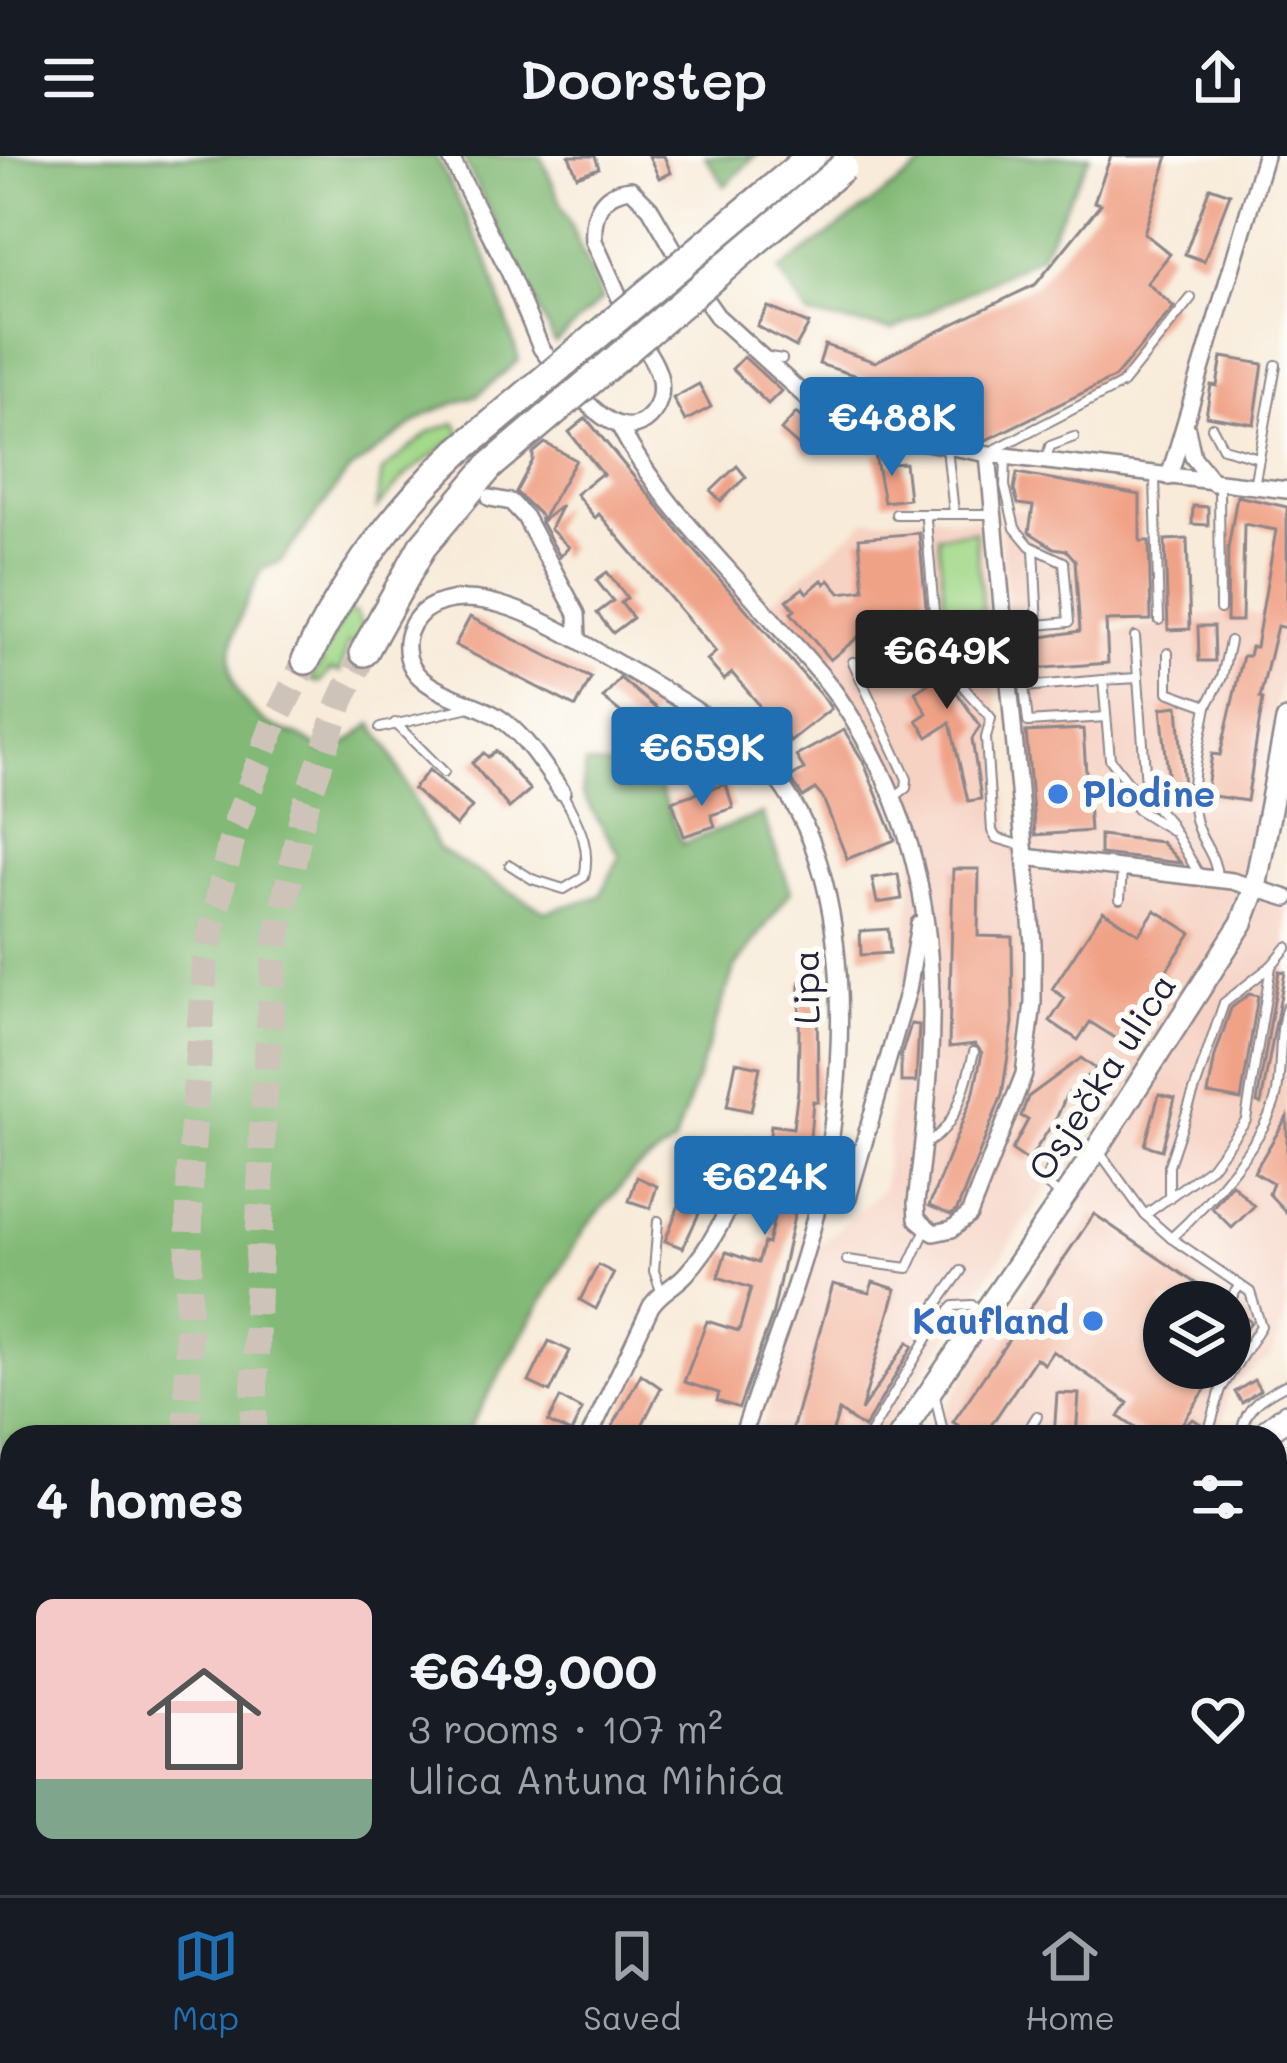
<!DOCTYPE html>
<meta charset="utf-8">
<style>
body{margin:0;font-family:Mali,sans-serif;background:#242831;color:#f1f3f6;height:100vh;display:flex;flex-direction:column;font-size:45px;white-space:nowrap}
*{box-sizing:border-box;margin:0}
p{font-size:39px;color:#9ea1a6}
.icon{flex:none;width:66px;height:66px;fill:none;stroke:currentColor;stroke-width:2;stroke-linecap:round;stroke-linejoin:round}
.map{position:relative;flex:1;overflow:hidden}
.sheet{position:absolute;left:0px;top:1269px;width:1287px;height:471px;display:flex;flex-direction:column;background:#171b24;border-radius:36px 36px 0 0;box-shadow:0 3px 9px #0004}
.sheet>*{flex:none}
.controls{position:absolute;left:1143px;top:1125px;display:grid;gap:24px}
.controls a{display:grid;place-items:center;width:108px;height:108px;border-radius:50%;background:#171b24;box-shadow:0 3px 9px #0004;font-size:60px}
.price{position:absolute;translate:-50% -102px;padding:0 27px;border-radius:12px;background:#1f6fb2;color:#fff;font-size:39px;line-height:78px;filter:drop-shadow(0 3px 6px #0008)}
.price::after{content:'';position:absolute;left:50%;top:72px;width:36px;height:27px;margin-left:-18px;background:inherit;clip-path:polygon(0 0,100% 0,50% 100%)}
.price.on{background:#222;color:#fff}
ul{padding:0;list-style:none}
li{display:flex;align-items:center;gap:36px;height:300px;padding:0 36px}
li span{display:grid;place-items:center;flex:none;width:336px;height:240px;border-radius:18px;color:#555}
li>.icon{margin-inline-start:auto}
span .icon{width:144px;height:144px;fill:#fffc;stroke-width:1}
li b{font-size:51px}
h2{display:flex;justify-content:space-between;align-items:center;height:144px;padding:0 36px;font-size:51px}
header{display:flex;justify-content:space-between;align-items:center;height:156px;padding:0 36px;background:#171b24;font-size:54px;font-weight:600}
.tabs{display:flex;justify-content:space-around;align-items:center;height:168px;border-top:3px solid #363941;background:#171b24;font-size:33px;color:#9ea1a6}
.tabs a{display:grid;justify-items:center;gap:6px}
.tabs .on{color:#1f6fb2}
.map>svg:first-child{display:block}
.built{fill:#f6d2c3;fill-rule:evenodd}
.green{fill:#a3d98a;stroke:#627e62;stroke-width:3}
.forest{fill:#82b976;stroke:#526e58;stroke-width:3}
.building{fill:#f0a287}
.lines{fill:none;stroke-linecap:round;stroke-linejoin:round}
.highway-tunnel{stroke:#cdc3b9;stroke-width:27;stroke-dasharray:27 14;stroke-linecap:butt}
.lane-casing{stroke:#8d868a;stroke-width:12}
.street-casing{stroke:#8d868a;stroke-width:20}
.secondary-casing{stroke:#8d868a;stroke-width:26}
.primary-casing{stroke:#8d868a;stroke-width:28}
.highway-casing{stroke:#8d868a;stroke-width:32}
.lane{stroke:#fff;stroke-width:8}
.street{stroke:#fff;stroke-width:15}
.secondary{stroke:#fff;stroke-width:21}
.primary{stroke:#fff;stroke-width:24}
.highway{stroke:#fff;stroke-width:27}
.highway-bridge-casing{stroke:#8d868a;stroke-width:32;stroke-linecap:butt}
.highway-bridge{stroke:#fff;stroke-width:27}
.shop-dot{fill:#3f7fe0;stroke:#fdfcf7;stroke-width:4.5}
.labels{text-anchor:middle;stroke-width:12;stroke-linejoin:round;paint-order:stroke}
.shop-label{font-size:36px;font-weight:bold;fill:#366cbe;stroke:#fdfcf7;text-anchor:start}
.street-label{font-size:36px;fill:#22223b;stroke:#fdfcf7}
</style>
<header><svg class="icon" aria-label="menu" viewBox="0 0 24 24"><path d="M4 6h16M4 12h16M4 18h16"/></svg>Doorstep<svg class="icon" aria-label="share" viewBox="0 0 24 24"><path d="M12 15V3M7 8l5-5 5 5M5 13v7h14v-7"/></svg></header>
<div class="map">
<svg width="1287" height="1739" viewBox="0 0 1287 1739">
<rect width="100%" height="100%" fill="#fdfcf7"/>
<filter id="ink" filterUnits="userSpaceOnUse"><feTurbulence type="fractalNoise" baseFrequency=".00833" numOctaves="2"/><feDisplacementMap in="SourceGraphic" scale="24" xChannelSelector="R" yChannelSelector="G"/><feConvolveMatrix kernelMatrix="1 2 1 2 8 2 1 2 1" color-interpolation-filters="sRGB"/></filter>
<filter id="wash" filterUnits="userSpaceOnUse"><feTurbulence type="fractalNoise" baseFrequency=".004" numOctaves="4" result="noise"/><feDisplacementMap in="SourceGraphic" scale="48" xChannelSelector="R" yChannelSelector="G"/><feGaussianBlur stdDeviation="2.7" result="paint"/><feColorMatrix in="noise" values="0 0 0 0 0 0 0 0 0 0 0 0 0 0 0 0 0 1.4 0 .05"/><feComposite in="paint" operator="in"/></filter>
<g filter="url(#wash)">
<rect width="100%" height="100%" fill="#f8ebd9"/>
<!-- built -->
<g class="built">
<path d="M1092 329 1140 339V388L1105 389 1106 478 1239 454 1287 466V488L1242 736 1287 752V1155L1271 1201 1230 1231 1219 1281H925L1084 1043 1056 1020 880 1281H755L763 1268 819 1090 883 1033 917 677 885 597 865 562 771 446 867 364 938 360 952 364 978 363 1012 693 1028 692 999 352 1086 364ZM1164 1146H1230V1212H1164Z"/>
<polygon points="319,1728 389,1728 376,1739 327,1739"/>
<polygon points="442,1728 1086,1728 1082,1739 427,1739"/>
</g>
<!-- green -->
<g class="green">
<polygon points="455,267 462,278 407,318 377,352 382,315 431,275"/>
<polygon points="975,375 983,456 946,460 938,379"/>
<polygon points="356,456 363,472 357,488 348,487 340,516 330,514 320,527 310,524 322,508 320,504 346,457"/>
</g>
<!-- forest -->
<g class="forest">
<path d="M0 0H436L488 104 519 204 478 239 427 258 348 316 281 405 261 414C238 466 204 523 265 566 286 581 297 572 322 596L349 586 372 568 388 591 438 693 546 756 600 740 620 700 582 638 586 608 653 616 682 688 762 658 791 735 734 813 674 988 635 1014 584 1073 464 1281H12V1728H70L62 1739H0Z"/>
<polygon points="462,0 541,0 602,143 555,187"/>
<polygon points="705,0 755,0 725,30"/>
<polygon points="936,0 1090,0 1040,100 893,174 809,160 779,115"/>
</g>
<g id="blocks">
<!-- building -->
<g class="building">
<polygon points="569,0 595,0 599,12 577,20"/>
<polygon points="649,0 664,0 671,17 659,22"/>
<polygon points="1111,0 1168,0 1144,77 1170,98 1147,127 1174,151 1115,221 984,285 982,281 972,283 970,278 964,281 936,235 908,250 892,220 879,227 819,208 825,189 875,206 1036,128 1101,48 1094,46"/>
<polygon points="1210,31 1230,38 1204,105 1185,98"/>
<polygon points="768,151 809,168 796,191 757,170"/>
<polygon points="744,201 781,235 768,248 732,213"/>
<polygon points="1222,201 1263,208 1254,268 1206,260 1211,229 1217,230"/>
<polygon points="699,228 711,251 685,265 673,242"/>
<polygon points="796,257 824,282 809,299 781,274"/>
<polygon points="586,262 683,381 826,545 831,553 790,585 778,567 771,572 757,546 732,517 724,524 707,504 716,496 599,358 595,362 576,338 601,318 604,320 569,276"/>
<polygon points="545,287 576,304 541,365 540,359 516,336 533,304 533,297"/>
<polygon points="888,298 890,308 905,307 909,343 884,346 875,299"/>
<polygon points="737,310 746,321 721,345 711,335"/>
<polygon points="1017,317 1140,339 1140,385 1149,385 1151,464 1106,465 1108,507 1020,514 1016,469 1028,467 1030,483 1080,475 1075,404 1066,394 1054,392 1029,376 1033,350 1018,348 1014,334"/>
<polygon points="1237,340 1287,351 1287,472 1277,470 1260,542 1263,543 1247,645 1206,639 1212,598 1220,599 1243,500 1249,500 1251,491 1256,491 1276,374 1244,368 1242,465 1227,465 1228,393"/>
<polygon points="562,349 550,373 569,391 560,401 541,366"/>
<polygon points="1193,350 1208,351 1208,369 1192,368"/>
<polygon points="919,377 928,471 863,477 830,504 791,457 795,454 787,444 803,432 807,437 822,424 825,428 829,424 840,437 864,434 859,382"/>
<polygon points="1187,383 1190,473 1168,474 1165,384"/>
<polygon points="607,416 627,442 621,447 633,462 613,477 597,457 613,445 596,424"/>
<polygon points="470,461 591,522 576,551 455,489"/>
<polygon points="1198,470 1214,470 1215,505 1199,505"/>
<polygon points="933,479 943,495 937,498 951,528 980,570 972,583 981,643 968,645 950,567 928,581 917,564 927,557 915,536 929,527 910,492"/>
<polygon points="620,522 657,553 641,573 603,542"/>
<polygon points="1178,550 1185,645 1171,646 1161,552"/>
<polygon points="1083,573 1090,675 1035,679 1026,576"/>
<polygon points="844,574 863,605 895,684 847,703 823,642 815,633 803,641 790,621 804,613 796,600"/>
<polygon points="496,595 530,634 509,652 472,607 484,597 488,601"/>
<polygon points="429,614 472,651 456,670 413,633"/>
<polygon points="726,628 733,652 711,659 715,670 684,680 672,645"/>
<polygon points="1100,679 1161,686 1181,707 1100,698"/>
<polygon points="953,713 979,713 978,780 1012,781 1013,867 1002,939 957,1054 951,1059 929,1050 974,936 982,897 975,888 949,891"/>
<polygon points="898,718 902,743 877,747 872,722"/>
<polygon points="1155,754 1191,777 1120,885 1090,866 1078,884 1050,865 1065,842 1052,833 1103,755 1139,778"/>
<polygon points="888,773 890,797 861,799 860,775"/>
<polygon points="1279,815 1285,816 1261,948 1257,947"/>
<polygon points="800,825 817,825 818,946 813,945 810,982 817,982 814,1007 809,1007 797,1047 772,1160 739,1252 717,1245 719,1237 684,1226 707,1165 739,1175 751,1132 718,1121 726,1096 758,1107 764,1087 768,1088 790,991 769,989 771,969 793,972 798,934"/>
<polygon points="1249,838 1258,840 1241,944 1208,938 1215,900 1231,852"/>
<polygon points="911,868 919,869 916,926 901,926 901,900"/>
<polygon points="1081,902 1096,913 1066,940 1057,961 1028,1005 1012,994 1028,964 1021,960 1028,941"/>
<polygon points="736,906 760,911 751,955 727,950"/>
<polygon points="1159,938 1175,942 1162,994 1145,989"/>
<polygon points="1287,961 1287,1057 1269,1038 1273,1027 1254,1016"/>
<polygon points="686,991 709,998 701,1022 679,1014"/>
<polygon points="637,1021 657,1030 650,1052 629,1045"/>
<polygon points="1232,1028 1254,1050 1232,1072 1212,1052"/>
<polygon points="681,1044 701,1053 683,1092 665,1085"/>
<polygon points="1094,1058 1220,1144 1164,1146 1164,1212 1220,1212 1179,1272 1193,1263 1202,1269 1199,1281 1149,1281 1119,1261 1128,1247 1053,1195 1044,1208 1036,1202 983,1281 963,1281 955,1276 959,1270 953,1266"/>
<polygon points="598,1109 614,1117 596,1153 580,1144"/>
<polygon points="873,1126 896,1133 861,1255 908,1186 913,1190 864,1272 839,1255 831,1281 791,1278 833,1128 869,1137"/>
<polygon points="1233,1153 1251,1166 1230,1197 1230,1154"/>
<polygon points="549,1185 570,1195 550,1236 529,1226"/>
<polygon points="641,1218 661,1232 636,1281 607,1281"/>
<polygon points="1254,1224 1260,1234 1242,1247 1235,1236"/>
<polygon points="1057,1237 1079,1238 1076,1281 1054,1281"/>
<polygon points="560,1242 582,1254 571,1277 548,1266"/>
</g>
</g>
</g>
<g filter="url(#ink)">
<use href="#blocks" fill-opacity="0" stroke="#8d868a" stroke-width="3"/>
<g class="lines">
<!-- highway-tunnel -->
<g class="highway-tunnel">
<polyline points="187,1281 190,1016 205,805 234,673 274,568 306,504"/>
<polyline points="253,1281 263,956 276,788 303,657 341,545 364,496"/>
</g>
<defs>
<g id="lane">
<polyline points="763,200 782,203"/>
<polyline points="812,245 829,243"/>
<polyline points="1212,271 1223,292 1259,302"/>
<polyline points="904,282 915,272 947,271"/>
<polyline points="947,292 954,357"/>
<polyline points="992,295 1122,228 1191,142"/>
<polyline points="1006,301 1005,330 1015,372 1030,390 1064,406 1069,466 1038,469 1034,393"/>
<polyline points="1046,303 1050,290 1074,281"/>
<polyline points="1155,321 1159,464"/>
<polyline points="1219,328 1220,453"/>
<polyline points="1254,330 1276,209"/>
<polyline points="896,358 992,358"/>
<polyline points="926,364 935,467 953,495"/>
<polyline points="1135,481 1138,522"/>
<path d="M969 490 953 495C948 525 975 541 991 562L986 582 992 675 996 682 1023 690"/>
<path d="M1168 497V536L1207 550C1201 586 1186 632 1196 667 1202 688 1216 699 1217 721"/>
<polyline points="853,506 907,623 906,632 894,641"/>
<polyline points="1103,524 1024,531 1028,566 1106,561"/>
<polyline points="684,549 682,567 706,604"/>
<polyline points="1207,550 1222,521 1230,485"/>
<polyline points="395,567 444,616"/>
<polyline points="380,572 470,551"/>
<polyline points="1171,674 1137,653 1128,639 1128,626 1110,603 1103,524 1138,522 1147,641 1168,665 1200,720"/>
<path d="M510 709 532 723 564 733 584 721C592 689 577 666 563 638"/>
<polyline points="1120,743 1122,714"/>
<path d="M923 988C956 977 966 927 974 896"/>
<polyline points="1098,994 1145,1059 1171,1082 1250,1136 1261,1170 1221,1233 1207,1281"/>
<polyline points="1062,1040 1047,1029 1048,1018 1102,929"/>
<polyline points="1169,1042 1169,1009 1224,847 1271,810"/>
<polyline points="1145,1059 1211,1011 1246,964 1271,810 1287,791"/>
<polyline points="658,1065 654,1115 661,1135"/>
<path d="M1171 1082C1204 1052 1270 979 1277 936 1282 908 1278 878 1287 850"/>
<polyline points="847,1104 908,1112 926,1073"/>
<polyline points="1228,1146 1240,1129"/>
<polyline points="934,1171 928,1161 961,1115"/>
<polyline points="934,1235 944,1281"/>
<polyline points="909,1269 927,1281"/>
<polyline points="868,1281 934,1171 954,1150 972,1149 983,1157"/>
<polyline points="1024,1281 1037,1260"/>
<path d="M1241 1281C1243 1251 1262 1241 1287 1228"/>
<polyline points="380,1728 385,1739"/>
<polyline points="469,1739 481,1728"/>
<polyline points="528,1739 540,1728"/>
<polyline points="638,1739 648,1728"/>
<polyline points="724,1739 735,1728"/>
<polyline points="787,1739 798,1728"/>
<polyline points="1033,1739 1043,1728"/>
</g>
<g id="street">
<polyline points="450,0 508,113 541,192 559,216"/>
<path d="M627 158 594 85C592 57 601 36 631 33L650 52 691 123 717 160 817 251 848 271 988 298 1287 334"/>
<path d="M575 234C592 253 624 287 649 261 659 251 662 238 660 224 657 208 646 194 638 180"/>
<path d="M619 269C656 343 724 406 777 469 797 492 819 514 836 538 951 702 939 860 916 1047L917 1063 934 1077 952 1073 969 1059 1024 918 1033 847V787L988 298"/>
<polyline points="1187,273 1193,301 1214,327"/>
<polyline points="1169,321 1265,0"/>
<polyline points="490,342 511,346 525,361 577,458 578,483"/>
<path d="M562 636C545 612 529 585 505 566 474 540 403 539 407 486 408 474 415 462 424 455 471 421 552 468 593 493 649 526 713 559 760 604 862 704 848 928 816 1057 798 1132 766 1207 742 1281"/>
<polyline points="1025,701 1232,725 1287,742"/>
<polyline points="848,1042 908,834 919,768"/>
<path d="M589 1281 651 1150C661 1135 674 1131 686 1118 710 1092 733 1050 741 1016"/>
<polyline points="1275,1663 1287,1639"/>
<polyline points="1239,1739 1244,1728"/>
</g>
<g id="secondary">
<polyline points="899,1281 1097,993 1242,767 1255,732 1287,565"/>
<polyline points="408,1739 422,1728"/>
</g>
<g id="primary">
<polyline points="1260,1281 1287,1260"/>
<polyline points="1108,1739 1113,1728"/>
</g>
<g id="highway">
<polyline points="364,496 422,391 490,310"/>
<path d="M306 504C345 424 394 356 459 295"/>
<polyline points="185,1728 185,1739"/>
<polyline points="248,1728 249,1739"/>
</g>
</defs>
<!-- lane casing -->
<use href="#lane" class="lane-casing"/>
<!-- street casing -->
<use href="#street" class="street-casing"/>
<!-- secondary casing -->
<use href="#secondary" class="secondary-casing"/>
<!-- primary casing -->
<use href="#primary" class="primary-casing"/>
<!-- highway casing -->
<use href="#highway" class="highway-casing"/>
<!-- lane -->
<use href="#lane" class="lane"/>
<!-- street -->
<use href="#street" class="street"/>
<!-- secondary -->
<use href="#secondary" class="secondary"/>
<!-- primary -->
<use href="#primary" class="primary"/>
<!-- highway -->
<use href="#highway" class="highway"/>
<defs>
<g id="highway-bridge">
<polyline points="459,295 811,0"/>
<polyline points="490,310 843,11"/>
</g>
</defs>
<!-- highway-bridge casing -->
<use href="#highway-bridge" class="highway-bridge-casing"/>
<!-- highway-bridge -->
<use href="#highway-bridge" class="highway-bridge"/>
</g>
</g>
<!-- markers -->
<g class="shop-dot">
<circle cx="1058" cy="638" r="12"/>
<circle cx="1093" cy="1165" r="12"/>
</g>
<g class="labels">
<!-- shop labels -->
<g class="shop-label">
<text x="1082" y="651">Plodine</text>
<text x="1069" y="1178" text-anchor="end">Kaufland</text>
</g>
<!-- street labels -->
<g class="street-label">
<text transform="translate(806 831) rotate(-91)" y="13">Lipa</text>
<text transform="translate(1102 921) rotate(-57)" y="13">Osječka ulica</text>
</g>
</g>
</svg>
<div class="controls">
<a><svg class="icon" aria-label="layers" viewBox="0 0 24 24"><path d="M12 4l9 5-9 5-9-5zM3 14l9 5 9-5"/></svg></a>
</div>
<b class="price" style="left:892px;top:323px">€488K</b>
<b class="price on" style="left:947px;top:556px">€649K</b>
<b class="price" style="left:702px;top:653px">€659K</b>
<b class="price" style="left:765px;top:1082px">€624K</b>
<section class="sheet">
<h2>4 homes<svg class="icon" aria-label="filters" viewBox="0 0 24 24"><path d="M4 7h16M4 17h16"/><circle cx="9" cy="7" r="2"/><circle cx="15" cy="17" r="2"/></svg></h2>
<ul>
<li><span style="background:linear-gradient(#f6c9c9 75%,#7fa58c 0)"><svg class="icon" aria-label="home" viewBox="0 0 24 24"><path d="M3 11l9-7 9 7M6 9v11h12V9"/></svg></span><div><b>€649,000</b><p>3 rooms · 107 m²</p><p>Ulica Antuna Mihića</p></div><svg class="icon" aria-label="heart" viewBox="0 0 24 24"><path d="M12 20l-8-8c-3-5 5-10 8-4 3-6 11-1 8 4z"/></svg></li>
</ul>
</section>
</div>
<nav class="tabs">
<a class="on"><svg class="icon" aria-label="map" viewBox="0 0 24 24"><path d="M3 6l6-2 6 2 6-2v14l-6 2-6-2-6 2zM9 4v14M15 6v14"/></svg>Map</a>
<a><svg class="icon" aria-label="saved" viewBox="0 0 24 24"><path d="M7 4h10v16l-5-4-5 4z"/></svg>Saved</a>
<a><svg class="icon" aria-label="home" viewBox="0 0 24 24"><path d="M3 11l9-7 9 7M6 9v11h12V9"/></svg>Home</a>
</nav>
